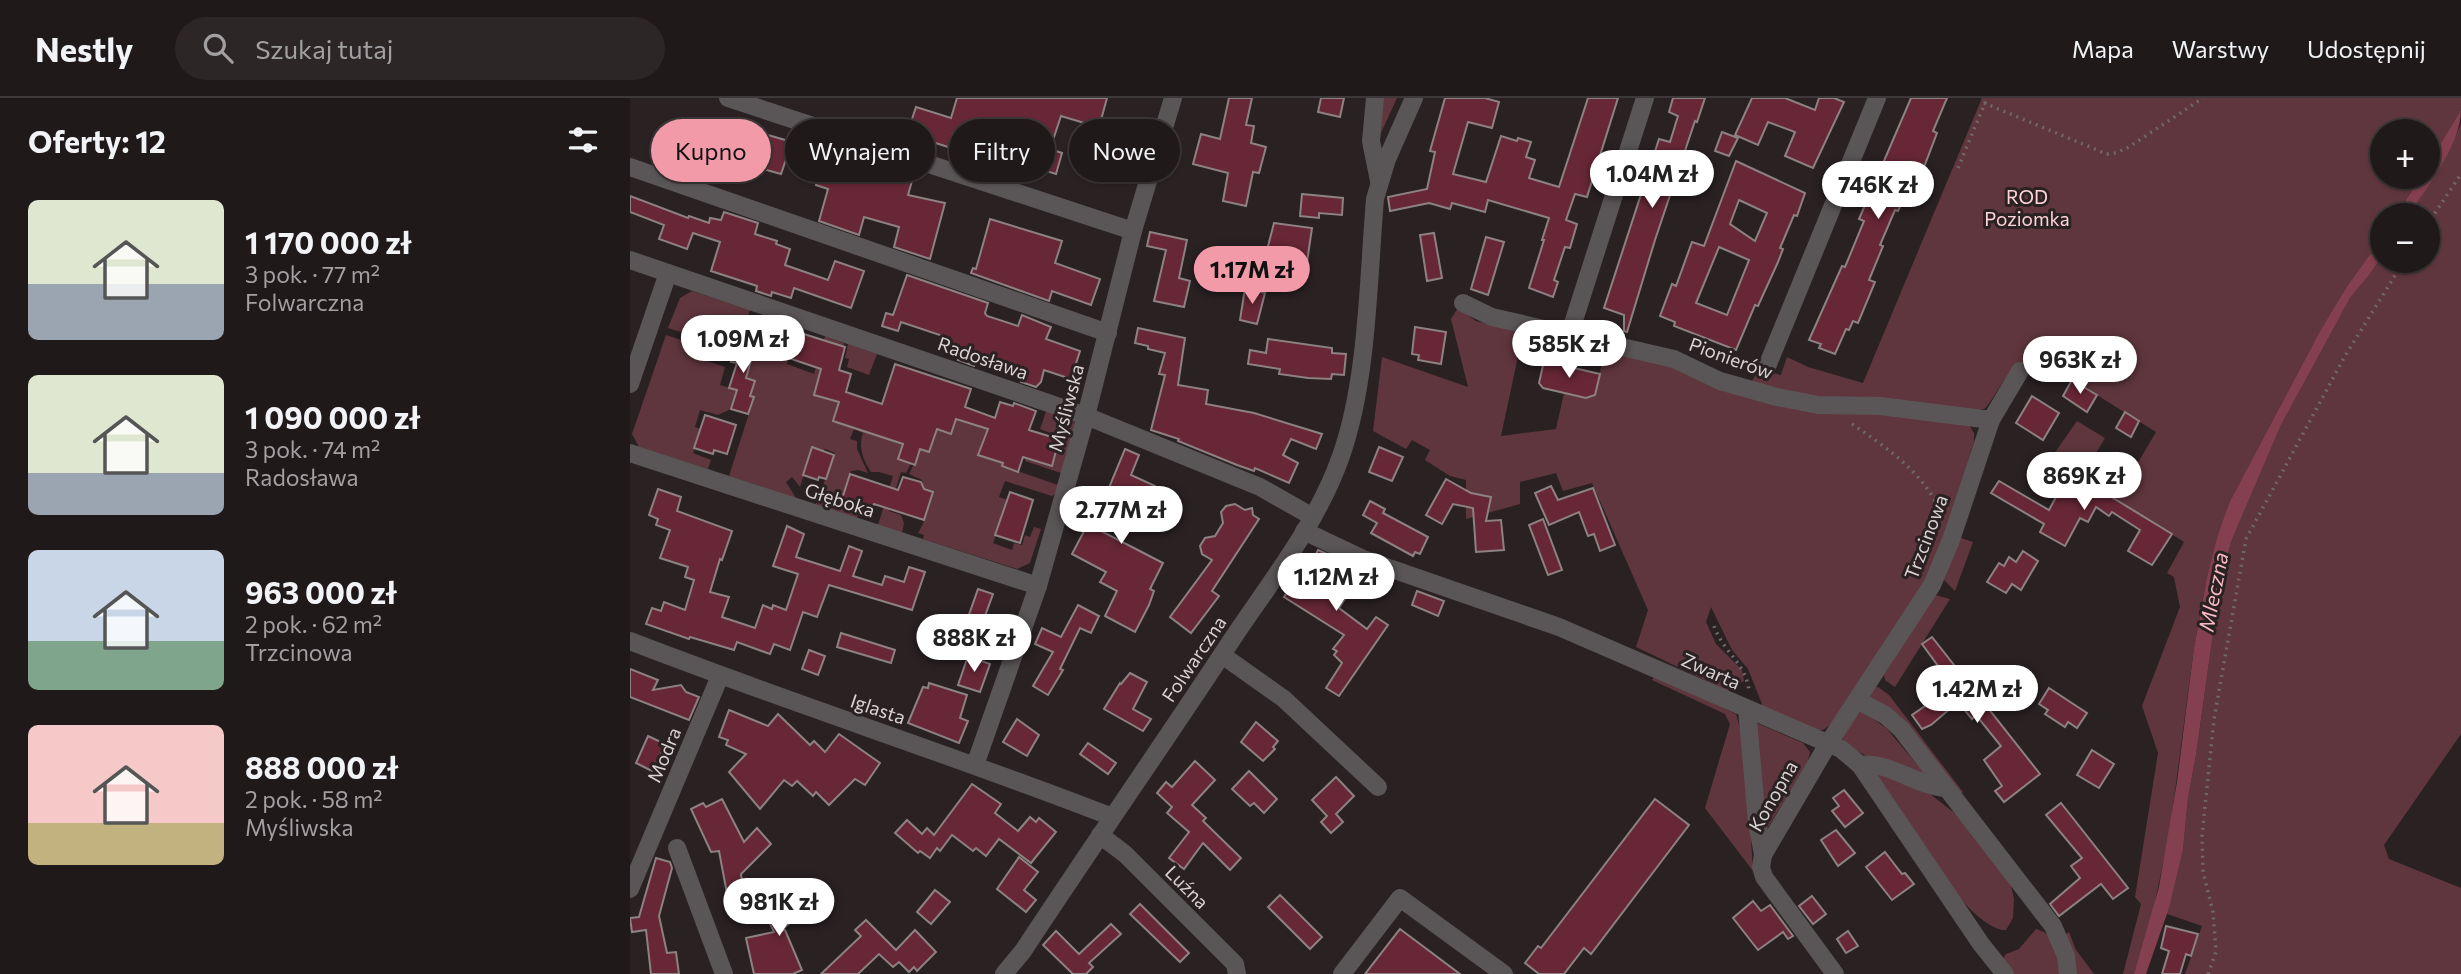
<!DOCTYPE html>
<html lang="pl">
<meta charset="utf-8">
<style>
body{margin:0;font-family:Commissioner,sans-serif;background:#2d2627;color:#f1f3f6;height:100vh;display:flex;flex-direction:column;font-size:26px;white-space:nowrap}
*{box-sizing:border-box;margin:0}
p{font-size:23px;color:#a2a0a2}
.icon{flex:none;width:38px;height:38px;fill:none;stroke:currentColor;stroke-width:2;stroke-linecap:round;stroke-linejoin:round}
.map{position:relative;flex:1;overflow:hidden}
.side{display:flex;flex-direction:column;background:#20191a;width:630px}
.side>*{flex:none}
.hud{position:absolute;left:21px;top:21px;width:665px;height:63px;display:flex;gap:14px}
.buttons{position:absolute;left:1740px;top:21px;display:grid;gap:14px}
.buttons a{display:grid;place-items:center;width:70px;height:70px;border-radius:50%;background:#20191a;box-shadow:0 2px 5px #0004,0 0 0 2px #3d3839;font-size:35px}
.price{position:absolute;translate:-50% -60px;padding:0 16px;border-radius:24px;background:#fff;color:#222;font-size:23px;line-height:46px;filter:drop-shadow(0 2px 4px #0008)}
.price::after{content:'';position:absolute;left:50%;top:42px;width:21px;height:16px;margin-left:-10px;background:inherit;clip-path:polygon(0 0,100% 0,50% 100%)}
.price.selected{background:#f39aa9;color:#111}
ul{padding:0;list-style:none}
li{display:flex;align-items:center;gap:21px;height:175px;padding:0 28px}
li span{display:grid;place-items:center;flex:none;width:196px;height:140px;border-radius:10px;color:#555}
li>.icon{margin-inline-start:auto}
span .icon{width:84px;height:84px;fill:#fffc;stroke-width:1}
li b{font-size:30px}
h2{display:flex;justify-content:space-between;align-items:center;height:84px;padding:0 28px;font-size:30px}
.tag{padding:0 24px;border-radius:32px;background:#20191a;box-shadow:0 2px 5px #0004,0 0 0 2px #3d3839;font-size:24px;line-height:63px}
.tag.selected{background:#f39aa9;color:#111}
header{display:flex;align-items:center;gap:42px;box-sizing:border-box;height:98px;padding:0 35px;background:#20191a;border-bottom:2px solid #3d3839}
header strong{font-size:33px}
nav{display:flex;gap:38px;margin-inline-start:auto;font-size:24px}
.search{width:490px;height:63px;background:#2d2627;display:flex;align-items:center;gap:18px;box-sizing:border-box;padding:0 24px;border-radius:38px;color:#a2a0a2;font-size:26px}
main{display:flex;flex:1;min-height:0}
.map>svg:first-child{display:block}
.green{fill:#60363e;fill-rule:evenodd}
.water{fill:#84404e}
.building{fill:#682736;stroke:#8c8183;stroke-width:2;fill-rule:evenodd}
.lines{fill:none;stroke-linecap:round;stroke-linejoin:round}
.path{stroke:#6f6769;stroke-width:3.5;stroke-dasharray:2 5;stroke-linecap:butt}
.minor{stroke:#5a5556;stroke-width:18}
.labels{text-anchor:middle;stroke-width:6;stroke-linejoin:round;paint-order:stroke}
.park-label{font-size:19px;fill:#ffd3d9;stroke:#2a2123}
.street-label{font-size:19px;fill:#d8d2d3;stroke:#2a2123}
.water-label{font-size:21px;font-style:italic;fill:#f8b9c2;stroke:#2a2123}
</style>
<header>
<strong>Nestly</strong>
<div class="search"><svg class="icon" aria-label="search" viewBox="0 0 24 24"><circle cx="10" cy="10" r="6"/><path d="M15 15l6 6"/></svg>Szukaj tutaj</div>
<nav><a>Mapa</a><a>Warstwy</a><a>Udostępnij</a></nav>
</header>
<main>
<section class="side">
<h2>Oferty: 12<svg class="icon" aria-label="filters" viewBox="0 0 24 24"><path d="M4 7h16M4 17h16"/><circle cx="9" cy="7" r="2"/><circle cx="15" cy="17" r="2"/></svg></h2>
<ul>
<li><span style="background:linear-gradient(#dfe7d0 60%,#9aa5b1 0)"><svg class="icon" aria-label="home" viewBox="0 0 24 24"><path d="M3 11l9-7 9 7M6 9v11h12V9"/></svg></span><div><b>1 170 000 zł</b><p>3 pok. · 77 m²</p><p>Folwarczna</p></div></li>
<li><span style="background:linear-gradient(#dfe7d0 70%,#9aa5b1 0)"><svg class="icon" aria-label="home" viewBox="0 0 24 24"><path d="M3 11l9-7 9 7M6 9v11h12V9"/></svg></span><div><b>1 090 000 zł</b><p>3 pok. · 74 m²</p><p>Radosława</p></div></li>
<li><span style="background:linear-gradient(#c9d6e8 65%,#7fa58c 0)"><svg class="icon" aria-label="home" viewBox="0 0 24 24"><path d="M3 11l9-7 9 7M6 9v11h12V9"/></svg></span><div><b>963 000 zł</b><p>2 pok. · 62 m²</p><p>Trzcinowa</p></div></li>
<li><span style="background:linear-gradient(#f6c9c9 70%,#c2b280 0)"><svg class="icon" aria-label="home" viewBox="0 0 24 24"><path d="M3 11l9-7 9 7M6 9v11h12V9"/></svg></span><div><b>888 000 zł</b><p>2 pok. · 58 m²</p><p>Myśliwska</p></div></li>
</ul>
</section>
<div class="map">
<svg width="1831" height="876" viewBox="0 0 1831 876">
<rect width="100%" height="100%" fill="#2a2123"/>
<!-- green -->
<g class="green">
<polygon points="751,0 767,0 750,37"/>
<path d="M1352 0H1831V12L1797 68V33H1752V79H1790L1767 117H1752V140L1717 188 1690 233 1600 403 1577 479 1564 550 1539 738 1521 822 1504 876H1493L1511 806 1505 799 1528 655 1512 608 1550 509 1544 479 1537 475 1554 444 1421 360 1447 323 1475 340 1465 357 1500 378 1526 334 1419 267 1411 279 1396 266C1377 269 1368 295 1357 308L1354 311 1343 313 1183 299 1120 286 1129 272 1151 277 1157 259 1178 269 1233 285Z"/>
<polygon points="1831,26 1831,636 1754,747 1759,761 1831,790 1831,876 1555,876 1572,828 1537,816 1553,752 1558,700 1566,657 1589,493 1601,444 1651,327 1674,285 1720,200 1740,176 1752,158 1752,163 1797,163 1797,117 1779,117 1816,58"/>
<polygon points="62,193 120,212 107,249 110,253 38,230 50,200"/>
<path d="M828 210 846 223 893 235 871 338 926 331 934 295 965 297 974 255 980 252C1098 284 1218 308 1339 327L1344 335V344L1313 441 1294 485 1204 624 1193 632 1185 633 1134 611 1118 571 1102 552 1081 509 1076 524 1086 546 1112 572 1114 583 1098 593 1006 549 1018 512 962 385 933 393 926 375 890 384V406L836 421V382L820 378 795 362 800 352 782 342 776 351 743 333 752 259 838 289 821 221Z"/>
<path d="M36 237 72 249 69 260 95 269 90 287 120 296 125 283 116 280 123 255 117 253 122 240 128 242 127 249 159 260 157 266 184 276 195 238 214 245 213 249 195 244 190 264 202 268 205 262 208 263 205 271 192 268 184 296 213 305 211 311H207L203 323 233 333 245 303 235 334 254 340 260 324 272 332 269 344 299 354 311 317 308 331 321 336 326 322 422 350 426 337 410 331 417 311 442 320 445 326 431 375 395 363 399 350 397 347 372 339 369 345 354 341 349 356 373 365V368L428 387 425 396 422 398 375 383 369 399 378 402 363 445 382 452 384 445 392 447 395 437 400 439 404 429 411 431 400 465 387 471 293 441 294 437 288 435 293 426 303 395 294 391 292 382 279 376 284 366 283 354 288 356 289 353 273 347 269 361 273 363 275 358 281 365 276 375 271 374 259 413 271 417 274 425 272 435 248 427 263 378 249 374H241C233 361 228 350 233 335L224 331 220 341 227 343V351L238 375 228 372 221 373 211 404 230 411 227 420 186 406 205 355 195 351 193 353 182 350 170 389 162 379 156 384 166 400 99 378 124 300 107 294 101 311 88 317 70 312 65 329 70 331 63 355 81 362 78 371 9 349 2 336ZM409 348 426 353 422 368 404 362Z"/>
<polygon points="218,246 247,256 239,277 217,269 219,261 215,260"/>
<polygon points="1328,439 1343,444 1325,493 1313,481"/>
<polygon points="1305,497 1320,501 1265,589 1255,582 1254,577 1301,501"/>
<polygon points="1025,577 1106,616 1115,647 1123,773 1075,710 1100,626 1095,616 1022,582"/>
<polygon points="1248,589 1259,597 1333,694 1330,697 1237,602 1244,590"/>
<path d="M1232 613 1256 630 1298 679C1272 670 1229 661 1212 641 1216 631 1222 618 1232 613Z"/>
<polygon points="1122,623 1173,645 1180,654 1178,663 1136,733"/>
<path d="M1242 668 1295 692 1331 720 1380 784 1384 801 1383 820 1376 832C1337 834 1260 702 1242 668Z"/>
<polygon points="1406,831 1414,834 1425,843 1439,834 1446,852 1464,876 1380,876 1373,861 1376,856 1389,851"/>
</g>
<!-- water -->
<g class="water">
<path d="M1831 12C1831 46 1797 89 1779 117H1767L1790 79H1797V68Z"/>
<polygon points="1752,140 1752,158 1740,176 1720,200 1674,285 1651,327 1601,444 1589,493 1566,657 1558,700 1553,752 1539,810 1516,876 1504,876 1529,789 1547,684 1564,550 1577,479 1588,437 1600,403 1690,233 1717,188"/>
</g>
<!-- building -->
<g class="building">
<polygon points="327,0 477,0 471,22 495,30 477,84 448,74 461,35 459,34 461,27 431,18 420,51 432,55 426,76 388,64 386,72 345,60 350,44 323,35 318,49 277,36 286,9 321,20"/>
<polygon points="599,0 622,0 616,27 624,28 621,45 636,49 629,75 623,74 616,108 593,103 598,75 563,66 571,36 590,41"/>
<polygon points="691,0 714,0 710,19 688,14"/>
<polygon points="815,0 855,0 869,4 862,30 838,24 823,76 856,84 871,38 887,43 888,40 901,44 896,59 905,62 899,80 929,89 958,0 988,0 957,99 945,96 936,122 947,126 940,150 935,149 924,182 928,184 923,199 899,190 914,142 912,142 919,120 858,102 855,114 822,105 820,111 799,105 760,113 758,99 797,91 805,54 800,53"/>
<polygon points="1043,0 1075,0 1067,24 1065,23 1025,142 997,234 994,233 994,217 974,210 1029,41 1040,44 1048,18 1039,14"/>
<polygon points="1122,0 1155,0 1185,12 1189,0 1204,0 1214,4 1183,70 1155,58 1165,34 1138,24 1128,47 1105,37"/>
<polygon points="1281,0 1317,0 1303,33 1307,35 1291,77 1277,72 1266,97 1274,100 1268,113 1265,112 1250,147 1253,148 1239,182 1245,184 1228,225 1223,223 1219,232 1216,231 1205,256 1189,250 1191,246 1179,242 1212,168 1215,169 1234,123 1229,121"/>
<polygon points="1092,34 1108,40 1099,58 1085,53"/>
<polygon points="138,37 162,44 151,76 97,61 104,39 135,48"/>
<polygon points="195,53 249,68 251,62 271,69 269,79 282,83 278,97 315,105 300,161 264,149 269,129 234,119 229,137 189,123 198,91 186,87"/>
<path d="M1106 63 1175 95 1167 118 1164 117 1150 150 1153 151 1148 164 1128 208 1125 207 1106 252 1044 228 1045 224 1030 218 1042 186 1046 188 1062 144 1074 148ZM1109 102 1137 115 1125 143 1100 126ZM1089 149 1119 162 1097 217 1066 205Z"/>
<polygon points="672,96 713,100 712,117 689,115 689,120 670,118"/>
<polygon points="0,98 58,120 59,118 79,125 80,120 91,122 94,114 128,125 125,136 147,143 146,146 160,151 155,167 198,182 205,163 234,173 221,210 164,190 161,200 142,194 141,198 126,193 127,188 81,173 90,144 63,135 57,151 29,141 34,127 0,114"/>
<polygon points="360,121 432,143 425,165 470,181 461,207 422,193 419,203 341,175 343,170 346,171"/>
<polygon points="644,125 682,130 677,164 673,163 670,183 650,180 649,187 632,185 636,156"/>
<polygon points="520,134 557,142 549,180 560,183 554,209 524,203 536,152 517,148"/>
<polygon points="804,135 812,180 797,183 790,137"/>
<polygon points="856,139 874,144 858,197 841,191"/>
<polygon points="277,177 358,205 355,215 357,218 388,228 392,217 421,229 416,241 450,253 441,281 414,272 411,284 406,289 391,284 395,273 348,256 344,268 328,262 331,252 316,247 319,240 271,224 268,233 252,228 256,215 263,217"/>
<polygon points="615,190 635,195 627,226 610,222"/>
<polygon points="142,226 215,249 209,272 221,276 216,294 252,306 265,266 341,291 335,309 365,320 370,304 383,308 384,305 406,313 399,332 425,340 422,352 426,353 422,368 393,359 388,374 372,368 373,365 348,357 358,331 326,321 321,336 307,331 299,354 290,351 285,367 268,361 273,346 203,323 209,304 184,297 191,271 126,249 132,231 139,233"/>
<polygon points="785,229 816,234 811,266 788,262 789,257 782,256"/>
<polygon points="508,230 555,240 548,287 578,292 576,306 624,315 692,336 686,351 661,341 653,357 668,365 659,385 625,370 624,373 607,367 548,343 549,341 521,332 535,277 529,276 535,255 518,251 518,248 505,245"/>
<polygon points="111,236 127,242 116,280 125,283 120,298 124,299 118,316 101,311 107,292 99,290 107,265 101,264"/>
<polygon points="638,241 702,250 702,255 716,256 714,277 702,276 701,281 678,280 649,276 650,271 618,266 620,252 636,255"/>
<polygon points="914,263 970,276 965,297 956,300 913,290 909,285"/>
<polygon points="1442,282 1467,297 1457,314 1433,298"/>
<polygon points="1402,298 1429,315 1413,342 1386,325"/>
<polygon points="1495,314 1509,323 1501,339 1486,330"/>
<polygon points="75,317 106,327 97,356 84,352 83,356 64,350"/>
<polygon points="182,349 204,357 196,381 189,379 188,382 173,377"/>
<polygon points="749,349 773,359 762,383 739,374"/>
<polygon points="495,351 509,357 501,377 525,388 510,420 482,407 471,433 533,465 520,491 524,493 519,507 505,534 475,518 487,493 470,484 476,474 442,456 463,416 455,412 464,392 476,397"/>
<polygon points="1421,362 1542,436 1522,467 1498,453 1510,432 1482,414 1479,418 1466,409 1458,424 1450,420 1435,448 1410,434 1414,426 1361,395 1369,383 1419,412 1432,388 1413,375"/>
<polygon points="220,376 268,392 273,379 291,384 294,391 303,394 294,422 244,406 242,410 212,401"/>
<polygon points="816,381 841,395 861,399 856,423 871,422 874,452 846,454 843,410 823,406 812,426 796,417"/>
<polygon points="921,388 928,402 963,390 985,447 970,453 964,436 958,438 949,414 919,427 905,395"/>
<polygon points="28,391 51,399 47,413 102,433 92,462 90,461 80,494 99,499 92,519 125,530 133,507 142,511 143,507 156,512 168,476 143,468 157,428 174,436 166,459 210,473 219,448 232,453 223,478 252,487 255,478 274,484 279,469 295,474 282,512 199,487 187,519 173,514 160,552 144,546 140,556 107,544 104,552 60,539 59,541 16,526 22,510 31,513 34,504 55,512 64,482 55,479 58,469 30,460 40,432 26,427 28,421 19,417"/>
<polygon points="380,394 403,402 390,445 365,437"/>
<polygon points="740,403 755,411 753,415 798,439 790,456 785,454 783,458 741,435 747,425 733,417"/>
<polygon points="605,406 615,412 622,410 623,417 629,421 582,493 589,498 561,535 540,519 582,462 572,456 570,448 575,440 585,438 593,425 591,414 596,408"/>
<polygon points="913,421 932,472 918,477 899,427"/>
<polygon points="688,452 734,473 709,510 737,531 746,519 758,527 709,598 696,590 712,565 704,557 707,553 703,551 714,537 654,499 669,477 674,480"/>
<polygon points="1393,453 1408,463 1391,492 1382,486 1376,495 1357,484 1369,465 1374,468 1379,459 1386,464"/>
<polygon points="348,491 363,496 355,518 382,528 377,542 350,533 348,536 334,531"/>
<polygon points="787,493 814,503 808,518 782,507"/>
<polygon points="448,507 469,518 461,535 450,530 430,571 433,572 418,597 403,588 423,554 405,546 412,530 431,539"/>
<polygon points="211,535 265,552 261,565 207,549"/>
<polygon points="1302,539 1410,676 1374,704 1365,693 1372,688 1354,662 1371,648 1346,617 1342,621 1328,604 1301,627 1292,631 1282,617 1302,603 1300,601 1316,587 1307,575 1311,572 1292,546"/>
<polygon points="179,552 195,558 188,577 172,571"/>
<polygon points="338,558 360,566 350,594 328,587"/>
<polygon points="0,571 28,582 23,592 51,587 56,594 69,599 59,622 0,599"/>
<polygon points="500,575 517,584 503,611 521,621 513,633 474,611 490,585 491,586"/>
<polygon points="299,585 337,597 330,620 338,623 329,645 278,625 293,589 298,590"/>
<polygon points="1419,590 1457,615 1447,630 1438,624 1435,629 1415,616 1418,612 1409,606"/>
<polygon points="99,612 138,628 148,616 180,647 184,643 195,654 209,636 250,665 235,687 225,681 199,707 186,694 183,698 167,683 162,688 154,682 130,711 99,674 116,656 96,647 98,642 89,639"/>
<polygon points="387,621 409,637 397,658 373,644"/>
<polygon points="626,624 648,643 643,649 645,651 633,663 611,644"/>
<polygon points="18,638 35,646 24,674 6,665"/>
<polygon points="458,645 486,665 478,676 450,656"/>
<polygon points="1462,652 1484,666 1469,690 1447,677"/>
<polygon points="565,663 585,682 562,707 576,720 573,723 611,760 600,772 573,745 554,771 539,760 559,734 537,715 542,709 527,695 536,684 542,689"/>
<polygon points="619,673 647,701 634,715 624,705 620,708 602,691"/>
<polygon points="706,679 724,698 706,716 713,724 701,735 691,724 697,718 682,702"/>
<polygon points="342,686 371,706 365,715 388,733 400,719 406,724 409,720 426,734 401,765 369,741 356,758 346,750 343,753 322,737 310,753 307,750 300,760 290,753 288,755 265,735 277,722 292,736 297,730 304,737"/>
<polygon points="1214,692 1233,715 1215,729 1202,713 1209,708 1203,700"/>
<polygon points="92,701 114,744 127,730 141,746 111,776 114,800 98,801 89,753 81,754 61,711 73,705 76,709"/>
<polygon points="1025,701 1059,727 961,856 954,850 934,876 909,876 895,865 908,848 911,850"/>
<polygon points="1431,705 1498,790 1483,801 1471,786 1429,818 1420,806 1450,780 1441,768 1452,760 1416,717"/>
<polygon points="1206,732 1225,755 1208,768 1191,742"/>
<polygon points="1255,754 1272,776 1275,775 1284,786 1262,802 1236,769"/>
<polygon points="389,759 408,774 394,792 406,802 396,814 367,791"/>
<polygon points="26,760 40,764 42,770 29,818 37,855 46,854 49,876 21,876 16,832 2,834 0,820 9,819"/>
<polygon points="170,789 184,806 150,833 155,832 172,872 163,876 124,876 116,840 144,834 134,813 147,807"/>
<polygon points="305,792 320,804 301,826 287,814"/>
<polygon points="650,797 692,839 680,851 638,809"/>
<polygon points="1182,798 1196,816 1183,826 1169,808"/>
<polygon points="1123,803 1131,813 1140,807 1163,838 1158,841 1153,834 1128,852 1103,820"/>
<polygon points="510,806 559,855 550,864 500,816"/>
<polygon points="236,822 266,852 285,832 306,854 287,873 284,869 279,874 269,864 263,869 249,856 228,876 191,876 231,838 225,832"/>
<polygon points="481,826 491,836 459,865 463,869 456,876 443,876 413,847 426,833 449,856"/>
<polygon points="1536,828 1568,836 1561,858 1556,856 1550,876 1532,876 1539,853 1531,850"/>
<polygon points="770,831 830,876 735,876"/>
<polygon points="1218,833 1228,848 1216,855 1207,841"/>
</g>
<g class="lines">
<!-- path -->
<g class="path">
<polyline points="1354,5 1477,56 1486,55 1499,49 1573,0"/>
<polyline points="1328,70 1357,0"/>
<polyline points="1797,127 1831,76"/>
<path d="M1222 326C1257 350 1295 375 1311 416"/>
<path d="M1084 528C1093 554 1115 564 1119 592"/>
<polyline points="1578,876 1586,854 1583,814 1573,774 1572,738 1584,621 1616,441 1715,258 1774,163"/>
</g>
<!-- minor -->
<g class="minor">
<polyline points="98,0 503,133"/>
<polyline points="745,0 741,43 749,83"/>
<polyline points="0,69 478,235"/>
<polyline points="0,162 456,318 630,389 683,419"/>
<polyline points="833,205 862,219 1044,261 1090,283 1147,299 1188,307 1250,308 1361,322"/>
<polyline points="939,238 1015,0"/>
<polyline points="1136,271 1247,0"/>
<polyline points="0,286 38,175"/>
<polyline points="0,355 408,488"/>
<polyline points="674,433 733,461 929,529 1211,651 1230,667 1351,846 1375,876"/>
<path d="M0 543C160 605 323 657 482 719"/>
<polyline points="592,557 654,601 748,689"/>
<polyline points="1227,602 1255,617 1271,631 1423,828 1436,858 1438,876"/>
<polyline points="1117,611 1127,724 1133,757"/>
<polyline points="345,667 408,488 456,318 503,133 543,0"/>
<path d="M1230 667C1259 663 1286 688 1316 690"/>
<polyline points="470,737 495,756 605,866 607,876"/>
<polyline points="47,750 94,876"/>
<polyline points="0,791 90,578"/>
<path d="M374 876 393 853C462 748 534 645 603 540 642 482 688 424 711 358 738 281 738 183 745 101L757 61 784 0"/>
<polyline points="712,876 770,800 874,876"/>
<polyline points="1205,876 1134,779 1131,769 1133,757 1198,646 1302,487 1321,442 1361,322 1390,273"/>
</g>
</g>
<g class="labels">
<!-- park labels -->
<g class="park-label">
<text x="1397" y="106">ROD<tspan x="1397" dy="22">Poziomka</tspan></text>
</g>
<!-- street labels -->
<g class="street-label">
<text transform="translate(353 260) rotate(19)" y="7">Radosława</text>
<text transform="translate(1101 260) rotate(20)" y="7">Pionierów</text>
<text transform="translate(436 310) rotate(-75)" y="7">Myśliwska</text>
<text transform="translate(210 402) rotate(18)" y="7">Głęboka</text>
<text transform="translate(1296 439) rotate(-69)" y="7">Trzcinowa</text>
<text transform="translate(564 561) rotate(-56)" y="7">Folwarczna</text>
<text transform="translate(1081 573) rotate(24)" y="7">Zwarta</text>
<text transform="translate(248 611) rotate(19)" y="7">Iglasta</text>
<text transform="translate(34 657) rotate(-67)" y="7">Modra</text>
<text transform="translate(1143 698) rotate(-60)" y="7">Konopna</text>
<text transform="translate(557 789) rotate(45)" y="7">Luźna</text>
</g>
<!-- water labels -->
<g class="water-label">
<text transform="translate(1584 494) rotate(-79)" y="7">Mleczna</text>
</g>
</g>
</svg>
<div class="buttons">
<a>+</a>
<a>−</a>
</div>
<b class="price" style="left:1022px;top:112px">1.04M zł</b>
<b class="price" style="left:1248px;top:123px">746K zł</b>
<b class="price selected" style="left:622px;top:208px">1.17M zł</b>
<b class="price" style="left:113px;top:277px">1.09M zł</b>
<b class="price" style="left:939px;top:282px">585K zł</b>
<b class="price" style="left:1450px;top:298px">963K zł</b>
<b class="price" style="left:1454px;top:414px">869K zł</b>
<b class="price" style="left:491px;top:448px">2.77M zł</b>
<b class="price" style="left:706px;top:515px">1.12M zł</b>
<b class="price" style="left:344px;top:576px">888K zł</b>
<b class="price" style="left:1347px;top:627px">1.42M zł</b>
<b class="price" style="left:149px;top:840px">981K zł</b>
<div class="hud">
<a class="tag selected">Kupno</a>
<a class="tag">Wynajem</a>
<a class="tag">Filtry</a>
<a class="tag">Nowe</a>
</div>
</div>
</main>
